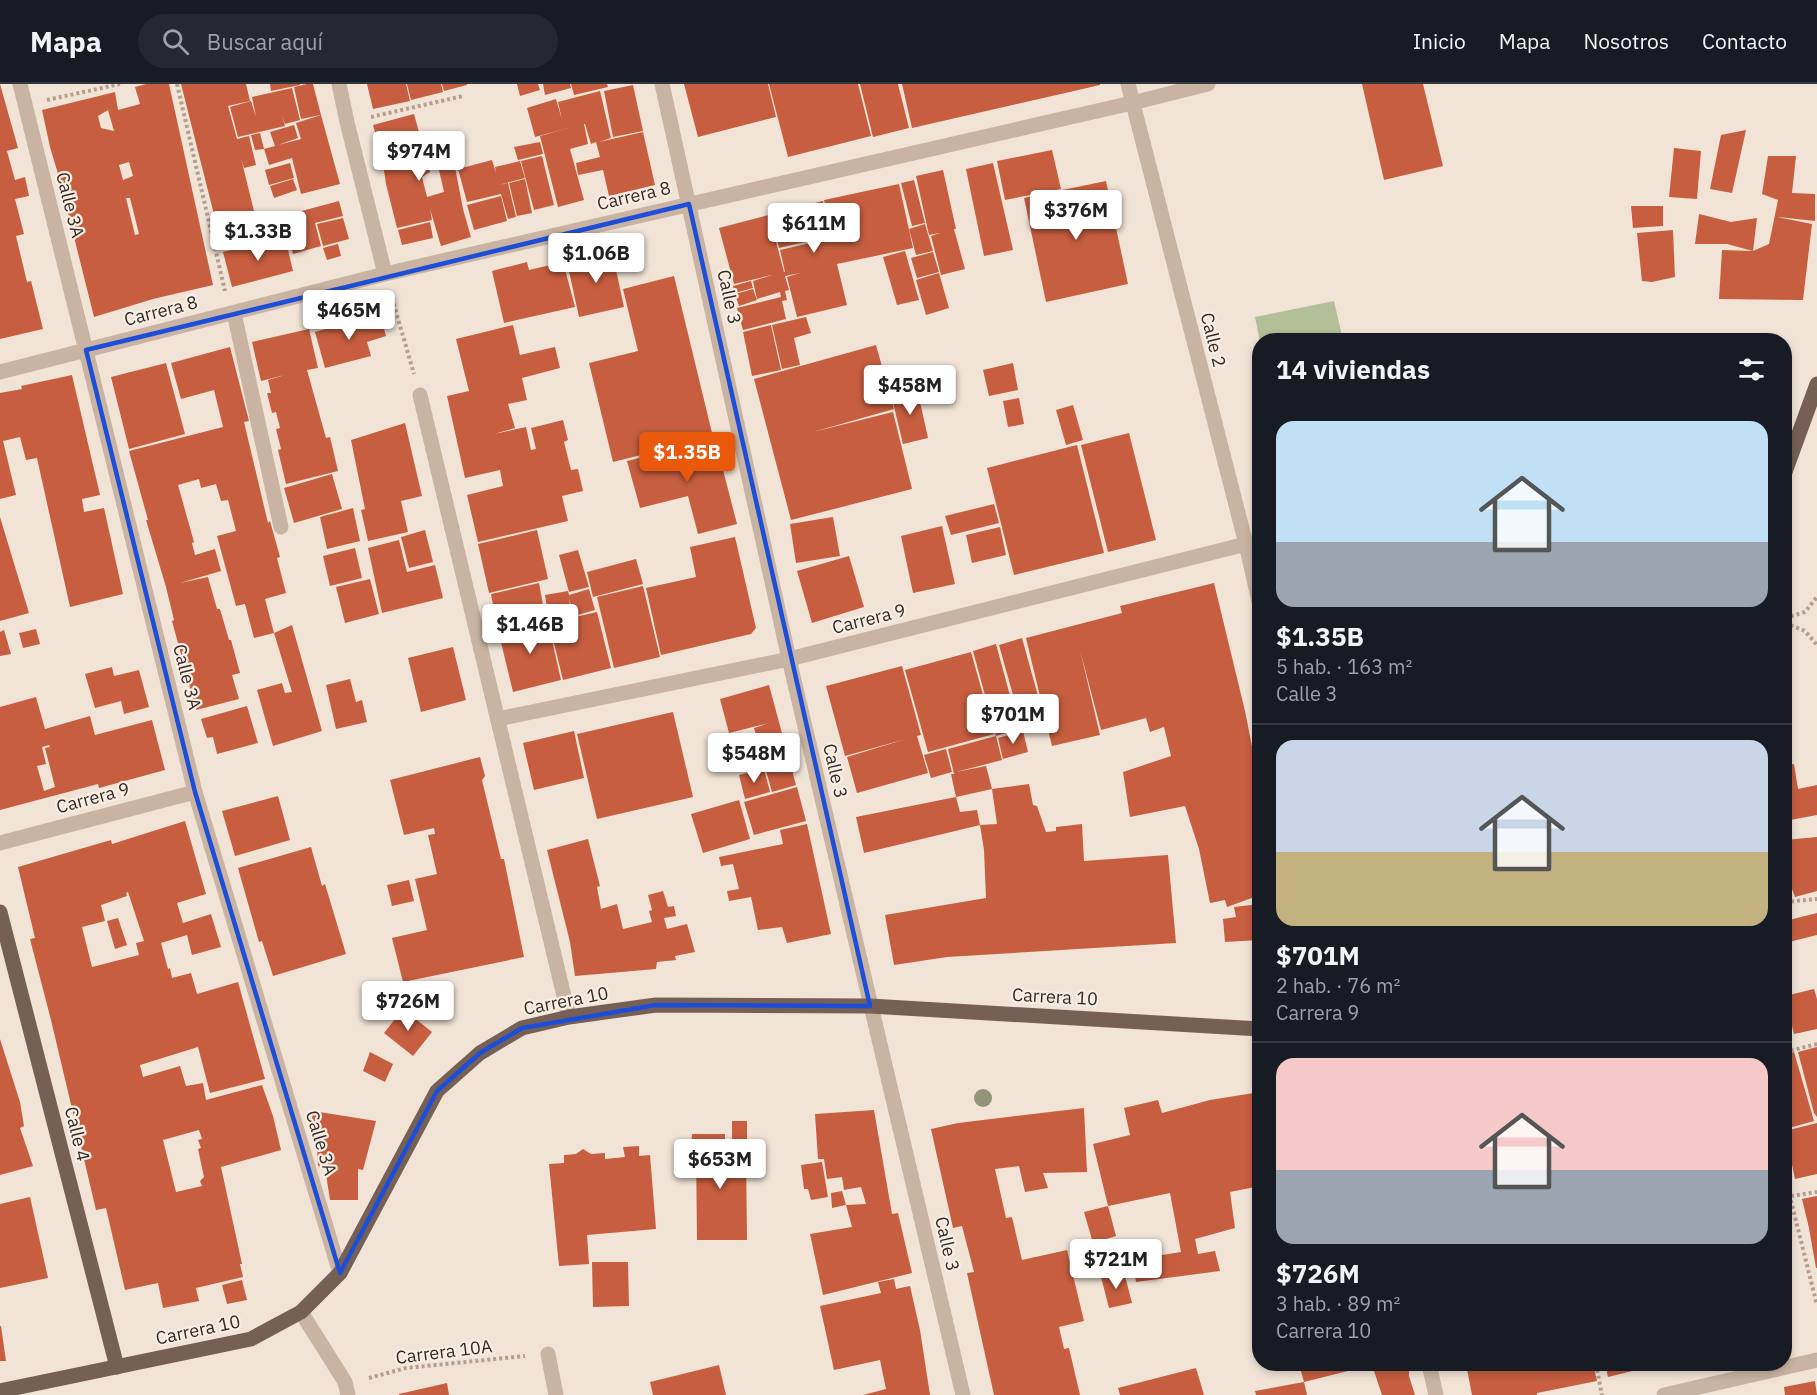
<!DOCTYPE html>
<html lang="es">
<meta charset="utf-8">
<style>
body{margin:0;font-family:"IBM Plex Sans",sans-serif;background:#242831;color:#f1f3f6;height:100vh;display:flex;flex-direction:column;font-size:22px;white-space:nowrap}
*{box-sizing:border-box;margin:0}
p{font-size:20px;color:#9ea1a6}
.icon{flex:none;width:33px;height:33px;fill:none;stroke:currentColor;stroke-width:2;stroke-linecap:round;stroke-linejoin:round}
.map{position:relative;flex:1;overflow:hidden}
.details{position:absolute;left:1252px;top:249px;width:540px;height:1038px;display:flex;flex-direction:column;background:#171b24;border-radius:24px;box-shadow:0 3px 9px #0003}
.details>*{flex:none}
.price{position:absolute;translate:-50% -51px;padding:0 14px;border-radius:6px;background:#fff;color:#222;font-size:20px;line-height:39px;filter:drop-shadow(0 2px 3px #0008)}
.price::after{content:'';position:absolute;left:50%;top:36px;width:18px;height:14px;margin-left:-9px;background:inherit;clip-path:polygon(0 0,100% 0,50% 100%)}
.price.active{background:#ea580c;color:#fff}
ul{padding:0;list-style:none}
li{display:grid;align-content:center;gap:12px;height:318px;padding:0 24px}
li+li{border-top:2px solid #363941}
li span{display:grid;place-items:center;height:186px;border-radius:18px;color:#555}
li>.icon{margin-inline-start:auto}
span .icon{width:108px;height:108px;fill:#fffc;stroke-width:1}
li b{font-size:26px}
h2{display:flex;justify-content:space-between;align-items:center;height:72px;padding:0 24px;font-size:26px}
header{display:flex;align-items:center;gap:36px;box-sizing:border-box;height:84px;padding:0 30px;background:#171b24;border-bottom:2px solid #363941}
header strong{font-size:28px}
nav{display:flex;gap:33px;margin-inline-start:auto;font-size:21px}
.search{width:420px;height:54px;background:#242831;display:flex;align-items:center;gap:15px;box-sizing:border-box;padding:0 21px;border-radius:33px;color:#9ea1a6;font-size:22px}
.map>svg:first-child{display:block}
.green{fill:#b3bf97}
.building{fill:#c75e3f;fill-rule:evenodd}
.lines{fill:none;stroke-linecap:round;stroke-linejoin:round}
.path{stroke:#b49e8e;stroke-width:4;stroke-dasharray:3 3;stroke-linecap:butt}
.minor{stroke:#c9b4a3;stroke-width:15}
.major{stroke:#766056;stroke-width:15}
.tree{fill:#919477}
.marked{fill:none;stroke:#1d4ed8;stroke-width:4.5;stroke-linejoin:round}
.labels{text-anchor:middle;stroke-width:4.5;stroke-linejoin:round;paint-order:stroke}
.street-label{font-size:18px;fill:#332925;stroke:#f9eee3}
</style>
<header>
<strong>Mapa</strong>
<div class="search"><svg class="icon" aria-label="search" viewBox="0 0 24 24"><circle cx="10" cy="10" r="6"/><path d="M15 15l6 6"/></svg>Buscar aquí</div>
<nav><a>Inicio</a><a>Mapa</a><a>Nosotros</a><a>Contacto</a></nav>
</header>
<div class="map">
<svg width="1817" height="1311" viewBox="0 0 1817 1311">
<rect width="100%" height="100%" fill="#f1e4d7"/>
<!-- green -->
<polygon class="green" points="1334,217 1343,256 1260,256 1260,258 1255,233"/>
<!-- building -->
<g class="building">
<polygon points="0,0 18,64 7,67 15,96 25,93 29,112 15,115 24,150 16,152 27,198 31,197 43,245 0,255"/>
<path d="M146 0H169L213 201 153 215 94 233 59 93 50 63 42 26 115 8 118 26 140 20 135 3ZM108 26 114 47 101 44 98 32ZM129 78 133 92 123 96 119 81ZM126 114H130L139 150 135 151Z"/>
<polygon points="181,0 246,0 250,17 228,22 237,55 249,52 256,81 244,84 241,74 261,156 223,166"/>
<polygon points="270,0 300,0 300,1 271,7"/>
<polygon points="307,0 313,0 321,31 301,35 294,3"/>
<polygon points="367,0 406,0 410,17 373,25"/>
<polygon points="407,0 441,0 443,8 411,16"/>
<polygon points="442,0 467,0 467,1 444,7"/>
<polygon points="517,0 538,0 540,6 520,12"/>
<polygon points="543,0 570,0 571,4 545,11"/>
<polygon points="571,0 607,0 608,3 574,11"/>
<polygon points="684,0 768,0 776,33 698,53"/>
<polygon points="769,0 858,0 871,52 788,73"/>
<polygon points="860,0 898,0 909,44 873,53"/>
<polygon points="902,0 1100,0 1100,1 912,44"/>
<polygon points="1362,0 1423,0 1443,82 1384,96"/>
<polygon points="633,1 643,47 613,53 604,7"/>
<polygon points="292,4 300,36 285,40 282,31 285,42 238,53 230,23 251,17 256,33 252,13"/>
<polygon points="600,7 611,54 599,58 643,48 655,101 609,112 603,86 578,91 576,79 600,73 596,58 591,60 585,40 584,40 588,60 570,65 584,116 558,123 540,52 576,42 535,53 527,24 556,15 562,36 558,18"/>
<polygon points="414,30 430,88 422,93 427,113 444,108 439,86 455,83 463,125 471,153 441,162 430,125 432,136 397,144 386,100 382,73 373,41"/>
<polygon points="321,31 340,100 301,110 292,74 269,81 264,65 275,62 270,48 294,41 298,54 278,61 301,55 296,39"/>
<polygon points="1746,46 1732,109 1710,105 1721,51"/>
<polygon points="260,49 264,65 255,66 251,51"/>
<polygon points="540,58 543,70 518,76 514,63"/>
<polygon points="1674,64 1701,67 1697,115 1669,113"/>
<polygon points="1052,66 1061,105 1005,116 997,77"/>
<polygon points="542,72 554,121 534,126 521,77"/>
<polygon points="1768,72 1796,72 1792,109 1815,110 1815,137 1777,133 1812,140 1803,216 1719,215 1722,166 1753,167 1769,160 1778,116 1762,110"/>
<polygon points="492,76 496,89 495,83 520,77 525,94 498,101 508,99 516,133 508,135 501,110 467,118 458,85"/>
<polygon points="290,79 294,94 269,101 265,86"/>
<polygon points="993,79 1013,166 984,172 966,85"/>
<polygon points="943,86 956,145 954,145 965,185 941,191 931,152 940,149 929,151 916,92"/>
<polygon points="293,95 297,106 274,114 270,102"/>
<polygon points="525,95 532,129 517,132 509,99"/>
<polygon points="914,96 925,139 912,142 901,99"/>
<polygon points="1106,97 1128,200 1046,218 1024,114"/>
<polygon points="899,100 913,164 837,180 847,221 797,233 787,193 800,189 785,192 789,206 785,207 787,216 782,217 786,235 743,246 737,224 781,213 780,208 757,215 753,197 772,191 734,200 719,144 769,131 784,188 785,188 780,166 832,154 824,116"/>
<polygon points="501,112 507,137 474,146 467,121"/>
<polygon points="339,117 343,132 315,139 321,162 293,170 287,147 302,143 298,128"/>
<polygon points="823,117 831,152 779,164 771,130"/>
<polygon points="1631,122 1663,122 1663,142 1633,144"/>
<polygon points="1699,130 1731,138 1757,134 1753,167 1727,160 1695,160"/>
<polygon points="279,132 284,148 270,152 265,136"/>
<polygon points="343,134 349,155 323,162 317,140"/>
<polygon points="430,138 433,154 402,161 398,146"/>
<polygon points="925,140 933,167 916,171 909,145"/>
<polygon points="1673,146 1675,193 1652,198 1642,197 1637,149"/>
<polygon points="285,153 293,187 232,203 223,168"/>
<polygon points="338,160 341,172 327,176 323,164"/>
<polygon points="612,167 624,223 579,233 567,178"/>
<polygon points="905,167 919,216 897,221 883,173"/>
<polygon points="933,168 939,188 917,194 911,174"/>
<polygon points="527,178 529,186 563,178 575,223 504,239 492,187"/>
<polygon points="939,189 949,224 926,231 916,196"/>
<polygon points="674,192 713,353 613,378 589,279 638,267 623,205"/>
<polygon points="751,197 753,204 735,209 733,202"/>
<polygon points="753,205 757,216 739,222 735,210"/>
<polygon points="380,230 386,252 367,258 371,272 325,284 315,248"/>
<polygon points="806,233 811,249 794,254 800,281 782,285 772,241"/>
<polygon points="513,241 520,271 555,263 560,284 522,294 527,316 508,320 515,344 494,350 526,343 531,366 536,365 531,344 563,336 568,356 564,358 571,386 578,385 583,407 562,412 568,437 478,458 467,411 503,402 500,386 465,394 447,312 469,307 456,255"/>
<polygon points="771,241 781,286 752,292 743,248"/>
<polygon points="309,245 318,284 307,286 326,354 330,353 338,387 286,400 278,366 281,365 276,345 280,344 276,328 272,329 267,309 271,309 268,296 285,291 261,297 252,258"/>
<polygon points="876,261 894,325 813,348 893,328 912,405 791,436 754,295"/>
<polygon points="230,263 249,337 244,338 268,439 270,437 280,473 277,474 286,509 265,515 274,549 292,541 322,647 273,662 257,606 282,599 285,609 292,608 274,549 254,554 245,520 236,522 217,452 236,447 228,416 221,417 216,400 201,404 199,395 178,401 194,458 192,459 195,471 215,465 221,487 180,499 208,493 217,525 220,525 229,556 231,556 240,589 232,591 239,615 196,626 172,537 174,536 166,503 146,436 148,436 129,367 223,343 214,306 181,315 171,279"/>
<polygon points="166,279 185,350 129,365 111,293"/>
<polygon points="1013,279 1018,306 989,312 983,286"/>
<polygon points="72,291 100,411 82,415 84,428 104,424 123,510 70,523 37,374 26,376 20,353 3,357 16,411 0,415 0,309 22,305 21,302"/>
<polygon points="917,304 928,354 903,360 891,310"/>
<polygon points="1019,314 1024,340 1008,343 1003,317"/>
<polygon points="1073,321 1083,356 1066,361 1056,326"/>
<polygon points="405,339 422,412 401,417 408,448 368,457 361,426 365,425 351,356"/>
<polygon points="1129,349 1156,456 1108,468 1081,361"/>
<polygon points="715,355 737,440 698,450 688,412 640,424 627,377"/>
<polygon points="1077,361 1104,469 1014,491 987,384"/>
<polygon points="332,390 342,425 294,439 284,404"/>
<polygon points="994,420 999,439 951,451 945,432"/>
<polygon points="353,424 360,457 327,465 320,433"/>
<polygon points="0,433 29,529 0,537"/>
<polygon points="833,433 840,472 796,479 790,440"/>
<polygon points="942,442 955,500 913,509 901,452"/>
<polygon points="1000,443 1006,471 972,479 966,451"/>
<polygon points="425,446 433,478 409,484 401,453"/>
<polygon points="537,446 548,495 489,509 478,460"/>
<polygon points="735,453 756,544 751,550 661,571 646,504 696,493 690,463"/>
<polygon points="399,456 407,488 435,481 443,514 382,529 368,464"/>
<polygon points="355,464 362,494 330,502 323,472"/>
<polygon points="578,466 589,503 569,508 559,471"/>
<polygon points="849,472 864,523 812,539 797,487"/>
<polygon points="636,475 643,500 593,513 587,488"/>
<polygon points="370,495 379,530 345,539 336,503"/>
<polygon points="539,499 543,521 495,531 491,510"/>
<polygon points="1214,499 1245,627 1260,703 1260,811 1227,823 1225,816 1210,819 1199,765 1185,722 1130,733 1123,688 1171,672 1164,643 1150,648 1146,634 1101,646 1080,566 1100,651 1052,662 1026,554 1122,529 1120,522"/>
<polygon points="643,502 660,573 614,584 597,513"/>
<polygon points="589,505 595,526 574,532 569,514 572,533 549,537 545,511 568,507 569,511"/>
<polygon points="544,522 546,533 500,543 497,532"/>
<polygon points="597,528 611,584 563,596 549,539"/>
<polygon points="547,534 561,596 513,608 498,546"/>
<polygon points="36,545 40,560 23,564 19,549"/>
<polygon points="4,546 11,570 0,572 0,548"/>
<polygon points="1022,554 1046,641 1023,647 999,561"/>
<polygon points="996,560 1019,645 996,652 973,567"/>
<polygon points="453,563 466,616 421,628 408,574"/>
<polygon points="971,568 994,650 928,668 905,586"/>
<polygon points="902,582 921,651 917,652 928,689 857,709 847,673 906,655 845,672 826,602"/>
<polygon points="112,583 114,592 139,586 149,623 124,630 121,617 95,624 85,590"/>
<polygon points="350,595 356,618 362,616 367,638 336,645 326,601"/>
<polygon points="769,601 796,701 772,708 754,644 769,639 729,649 720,615"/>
<path d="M36 613 45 645 90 632 95 651 152 636 165 686 99 704 98 700 0 726V623ZM49 661 50 663 45 664 55 703 44 707 37 682 46 680 42 663Z"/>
<polygon points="247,622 258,659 217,670 213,653 207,654 201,635"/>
<polygon points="673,628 693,713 597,735 577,650"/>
<polygon points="574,647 584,694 534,706 523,659"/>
<polygon points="1023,647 1028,668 1003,675 998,654"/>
<polygon points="996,652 1002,676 956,688 986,682 992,705 956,713 951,690 954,690 948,665"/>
<polygon points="946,665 952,688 931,694 924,671"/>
<polygon points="480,673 485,692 482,696 501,775 504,775 524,873 403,898 392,854 427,846 415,795 437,790 428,751 435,750 434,744 404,751 390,696"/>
<polygon points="1794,680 1798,705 1817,701 1817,731 1785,737 1785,681"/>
<polygon points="764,685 770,708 745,715 739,691"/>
<polygon points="1029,700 1033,721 1037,722 1046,748 1056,747 1056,743 1082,740 1084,777 1168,771 1176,859 947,873 894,881 885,831 986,814 984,766 980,741 997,740 992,705"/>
<polygon points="797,703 806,737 754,751 744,718"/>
<polygon points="278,712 290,756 235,772 222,727"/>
<polygon points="956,713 960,728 977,726 980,741 864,769 856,733"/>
<polygon points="739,716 750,755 703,769 691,730"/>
<path d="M185 737 206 810 177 819 183 839 211 830 221 863 192 871 187 851 161 859 168 885 170 884 172 894 191 889 197 910 238 898 265 995 210 1009 198 963 140 981 143 993 180 982 186 1002 203 999 206 1016 262 1001 273 1032 281 1066 221 1083 242 1180H240L243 1193 196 1204 199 1217 163 1224 158 1199 125 1206 106 1124 96 1126 51 936 30 855 35 854 18 783 111 756 112 760ZM128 808 144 857 136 859 139 871 92 883 82 843 105 837 101 821 127 812 126 809ZM199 1046 202 1055 198 1056 201 1064 198 1065 204 1093 200 1097 202 1102 176 1108 163 1056Z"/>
<polygon points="807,740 831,850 787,859 782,843 758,846 751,813 729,817 727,807 739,805 733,780 721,782 719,773 783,760 780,746"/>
<polygon points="1817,753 1817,807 1795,813 1792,805 1785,806 1785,756"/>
<polygon points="588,755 600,802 597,803 601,825 617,820 623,845 652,838 649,827 652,826 648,811 663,807 668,823 674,822 676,832 664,834 667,845 687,840 695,868 675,872 676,876 657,878 656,885 575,892 570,858 547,766"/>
<polygon points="311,763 322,802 325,800 346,870 273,892 262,857 259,858 238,784"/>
<polygon points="409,796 414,817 392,822 387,801"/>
<polygon points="1260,820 1260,856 1225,858 1223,835 1236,833 1234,823"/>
<polygon points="1817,829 1817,851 1785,859 1785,837"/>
<polygon points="118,834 127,861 115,865 107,837"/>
<polygon points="1814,905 1817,915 1817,945 1794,950 1785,912"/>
<polygon points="403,925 432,948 413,972 384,949"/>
<polygon points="0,955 20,1018 24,1042 20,1044 33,1082 0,1091"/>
<polygon points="1817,963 1817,1033 1814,1029 1798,968"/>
<polygon points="370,968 393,980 385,998 363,987"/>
<polygon points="1794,968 1814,1037 1789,1044 1785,1029 1785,971"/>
<polygon points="1260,1008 1260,1102 1230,1108 1235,1144 1195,1155 1198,1170 1215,1167 1220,1187 1136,1198 1134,1184 1149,1182 1149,1173 1181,1168 1170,1109 1108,1122 1093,1060 1130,1051 1124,1024 1158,1016 1162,1029 1210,1016"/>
<polygon points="1084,1024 1087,1088 1043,1089 1048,1104 1025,1108 1019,1082 995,1085 1006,1134 1012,1133 1022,1176 1067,1166 1084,1237 1059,1243 1064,1265 1069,1264 1080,1311 994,1311 967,1189 974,1188 962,1142 953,1144 931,1045 958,1039"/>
<polygon points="874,1026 892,1130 898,1129 912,1189 823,1211 810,1150 852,1143 846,1121 866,1120 861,1103 844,1106 842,1093 827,1095 824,1075 818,1075 815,1030"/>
<polygon points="313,1027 376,1037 363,1086 358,1085 358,1116 330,1116 325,1084 318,1082 316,1044 311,1044"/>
<polygon points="732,1037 747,1037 747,1061 732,1062"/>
<polygon points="1817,1039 1817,1090 1795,1095 1785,1047"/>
<polygon points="692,1050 725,1050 725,1067 746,1067 747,1156 697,1156 696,1064 691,1063"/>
<polygon points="639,1062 639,1072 650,1071 656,1145 587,1151 589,1180 559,1182 549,1080 564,1079 564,1071 576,1070 583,1065 591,1070 605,1069 605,1075 625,1073 623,1063"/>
<polygon points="822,1078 828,1113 811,1116 808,1105 804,1105 801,1081"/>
<polygon points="842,1107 846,1121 832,1124 831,1109"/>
<polygon points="1817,1112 1817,1184 1816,1184 1809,1144 1802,1115"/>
<polygon points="30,1113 48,1194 0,1204 0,1120"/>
<polygon points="1108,1122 1116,1152 1093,1159 1084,1128"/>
<polygon points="592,1178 628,1178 629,1222 593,1223"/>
<polygon points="1124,1188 1132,1219 1109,1224 1101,1193"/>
<polygon points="894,1195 896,1205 910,1202 920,1246 930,1311 863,1311 886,1305 880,1276 834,1286 820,1222 881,1209 878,1198"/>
<polygon points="242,1196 247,1216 227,1220 222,1201"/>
<polygon points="0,1242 1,1242 6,1277 0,1277"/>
<polygon points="1299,1280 1409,1280 1409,1292 1415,1311 1382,1311 1372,1281 1304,1298"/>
<polygon points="1466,1280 1593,1280 1597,1297 1537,1309 1537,1311 1472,1311"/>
<polygon points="1605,1280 1661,1280 1608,1293"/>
<polygon points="1681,1280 1712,1280 1712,1281 1683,1287"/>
<polygon points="719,1281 726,1311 653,1311 650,1298"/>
<polygon points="1196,1284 1204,1311 1120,1311 1118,1304"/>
<polygon points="1815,1297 1817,1311 1785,1311 1784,1303"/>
<polygon points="1304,1298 1307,1311 1256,1311 1255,1307"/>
<polygon points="447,1299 449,1311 399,1311 399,1310"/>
</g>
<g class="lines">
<!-- path -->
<g class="path">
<polyline points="177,0 225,207"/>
<polyline points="47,16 120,0"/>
<polyline points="371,33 463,12"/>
<polyline points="392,214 414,290"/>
<polyline points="1785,534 1805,528 1817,513"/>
<polyline points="1785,539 1805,547 1817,561"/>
<polyline points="1785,818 1817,815"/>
<polyline points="1785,968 1817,960"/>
<polyline points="1785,1093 1817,1221"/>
<polyline points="1785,1113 1817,1108"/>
<polyline points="1596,1280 1602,1311"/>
<polyline points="369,1294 406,1284 525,1272"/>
</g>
<!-- minor -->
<g class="minor">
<polyline points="20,0 195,708 340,1189"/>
<polyline points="339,0 347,38 385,190"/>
<polyline points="662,0 789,575 963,1311"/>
<polyline points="1128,0 1246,460 1260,522"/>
<polyline points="234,229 281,443"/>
<polyline points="0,288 385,190 1132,19 1208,0"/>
<polyline points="420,311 569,933"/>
<polyline points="498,635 789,575 1246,460"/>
<polyline points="0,759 195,708"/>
<polyline points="301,1228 345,1298 348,1311"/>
<polyline points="548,1270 556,1311"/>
<polyline points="1429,1280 1436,1311"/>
<polyline points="1664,1311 1817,1276"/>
</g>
<!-- major -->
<g class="major">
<polyline points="1785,388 1817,300"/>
<polyline points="0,828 117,1283"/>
<polyline points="0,1307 251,1255 301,1228 340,1189 437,1007 480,969 522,944 569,933 656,921 870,922 1260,945"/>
</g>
</g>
<!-- trees -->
<circle class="tree" cx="983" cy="1014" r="9"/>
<!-- marked area -->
<path class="marked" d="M689 120 870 922 656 921 522 944 480 969 437 1007 340 1189 195 708 86 266Z"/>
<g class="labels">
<!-- street labels -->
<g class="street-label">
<text transform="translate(634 112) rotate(-13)" y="6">Carrera 8</text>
<text transform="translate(70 121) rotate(76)" y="6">Calle 3A</text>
<text transform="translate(729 213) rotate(78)" y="6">Calle 3</text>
<text transform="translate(161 227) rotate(-14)" y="6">Carrera 8</text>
<text transform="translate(1213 256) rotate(76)" y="6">Calle 2</text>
<text transform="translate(869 535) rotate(-14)" y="6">Carrera 9</text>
<text transform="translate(187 593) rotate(76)" y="6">Calle 3A</text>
<text transform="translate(835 687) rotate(77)" y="6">Calle 3</text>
<text transform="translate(93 714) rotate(-15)" y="6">Carrera 9</text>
<text transform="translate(1055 913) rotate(3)" y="6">Carrera 10</text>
<text transform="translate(566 917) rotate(-11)" y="6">Carrera 10</text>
<text transform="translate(77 1050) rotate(76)" y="6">Calle 4</text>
<text transform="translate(321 1059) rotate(73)" y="6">Calle 3A</text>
<text transform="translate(947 1160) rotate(77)" y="6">Calle 3</text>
<text transform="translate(198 1246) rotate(-12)" y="6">Carrera 10</text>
<text transform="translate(444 1268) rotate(-7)" y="6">Carrera 10A</text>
</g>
</g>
</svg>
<b class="price" style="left:419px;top:98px">$974M</b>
<b class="price" style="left:1076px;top:157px">$376M</b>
<b class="price" style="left:814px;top:170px">$611M</b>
<b class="price" style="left:258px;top:178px">$1.33B</b>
<b class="price" style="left:596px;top:200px">$1.06B</b>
<b class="price" style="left:349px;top:257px">$465M</b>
<b class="price" style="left:910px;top:332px">$458M</b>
<b class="price active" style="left:687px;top:399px">$1.35B</b>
<b class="price" style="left:530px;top:571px">$1.46B</b>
<b class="price" style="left:1013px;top:661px">$701M</b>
<b class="price" style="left:754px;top:700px">$548M</b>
<b class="price" style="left:408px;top:948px">$726M</b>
<b class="price" style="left:720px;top:1106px">$653M</b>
<b class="price" style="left:1116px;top:1206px">$721M</b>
<section class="details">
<h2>14 viviendas<svg class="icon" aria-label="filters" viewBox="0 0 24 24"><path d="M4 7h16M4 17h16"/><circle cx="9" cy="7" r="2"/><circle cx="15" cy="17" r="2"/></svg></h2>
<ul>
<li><span style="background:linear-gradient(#bfe0f5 65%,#9aa5b1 0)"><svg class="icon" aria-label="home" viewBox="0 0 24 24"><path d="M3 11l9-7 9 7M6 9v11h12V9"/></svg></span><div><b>$1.35B</b><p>5 hab. · 163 m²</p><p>Calle 3</p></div></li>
<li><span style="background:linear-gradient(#c9d6e8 60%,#c2b280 0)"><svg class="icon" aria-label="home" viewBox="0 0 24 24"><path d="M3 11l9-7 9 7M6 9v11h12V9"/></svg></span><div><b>$701M</b><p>2 hab. · 76 m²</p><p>Carrera 9</p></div></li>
<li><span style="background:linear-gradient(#f6c9c9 60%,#9aa5b1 0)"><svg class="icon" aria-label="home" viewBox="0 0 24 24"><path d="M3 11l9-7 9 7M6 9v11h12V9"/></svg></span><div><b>$726M</b><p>3 hab. · 89 m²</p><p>Carrera 10</p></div></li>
</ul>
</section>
</div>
